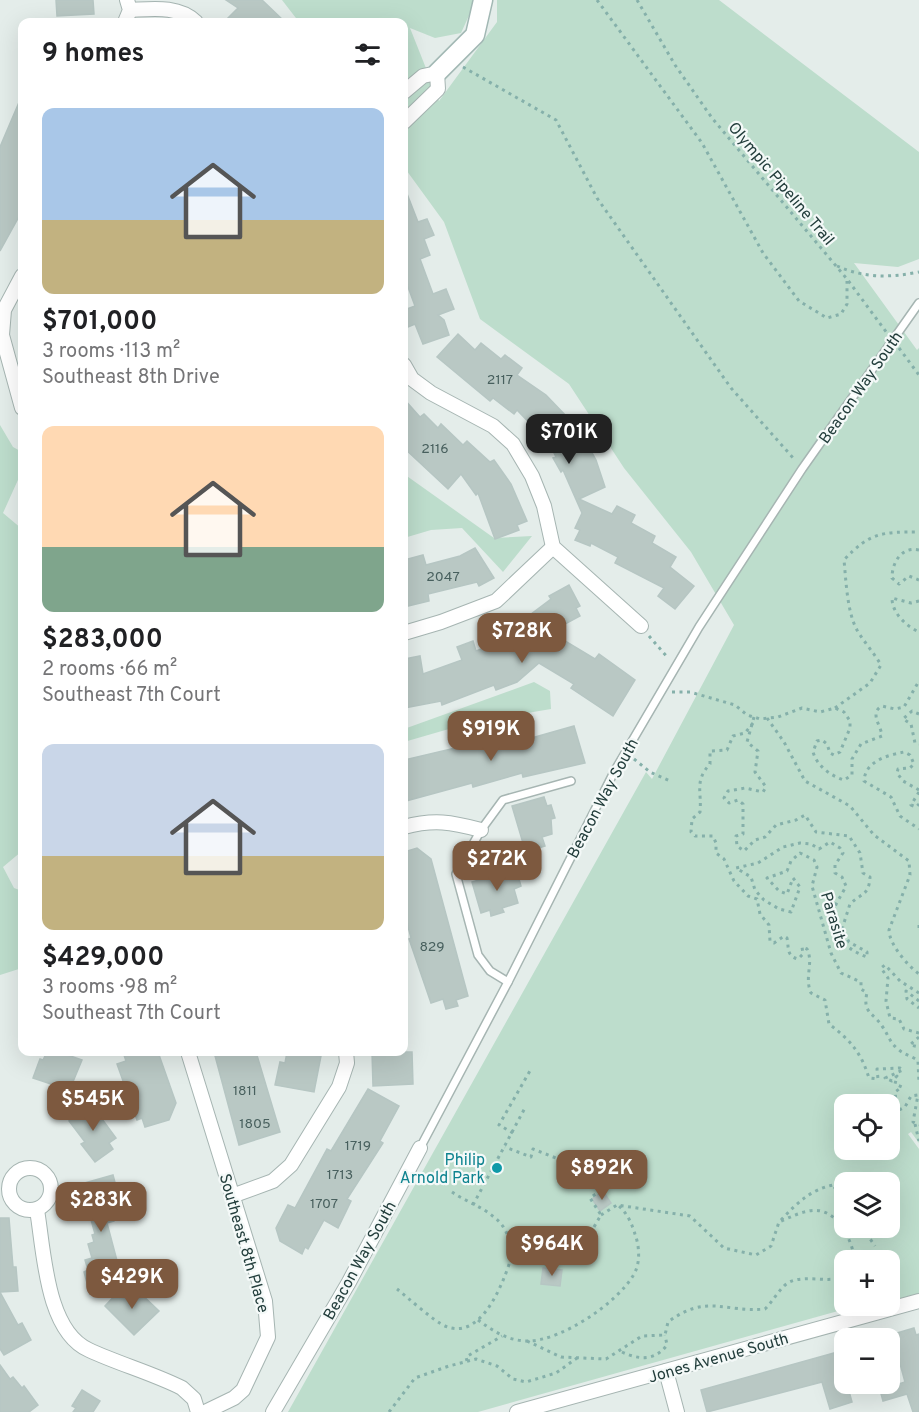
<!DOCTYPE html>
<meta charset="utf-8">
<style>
body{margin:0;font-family:Overpass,sans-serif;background:#f2f2f2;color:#202124;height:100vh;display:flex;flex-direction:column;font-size:22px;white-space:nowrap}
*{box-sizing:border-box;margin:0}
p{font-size:20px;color:#757577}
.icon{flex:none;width:33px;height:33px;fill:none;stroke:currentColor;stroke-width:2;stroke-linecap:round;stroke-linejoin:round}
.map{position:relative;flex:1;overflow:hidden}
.details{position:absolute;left:18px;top:18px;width:390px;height:1038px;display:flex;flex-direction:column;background:#fff;border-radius:12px;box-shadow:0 6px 24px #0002}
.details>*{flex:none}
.controls{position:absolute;left:834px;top:1094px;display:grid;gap:12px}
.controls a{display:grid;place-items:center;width:66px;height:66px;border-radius:12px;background:#fff;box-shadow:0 6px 24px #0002;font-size:30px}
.price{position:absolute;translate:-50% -51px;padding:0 14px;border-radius:12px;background:#7d593f;color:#fff;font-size:20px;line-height:39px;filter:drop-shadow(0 2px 3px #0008)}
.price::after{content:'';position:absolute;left:50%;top:36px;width:18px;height:14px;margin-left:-9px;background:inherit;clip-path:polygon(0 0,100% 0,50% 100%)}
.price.active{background:#222;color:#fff}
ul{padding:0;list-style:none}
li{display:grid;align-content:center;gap:12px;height:318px;padding:0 24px}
li span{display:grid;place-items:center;height:186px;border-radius:12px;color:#555}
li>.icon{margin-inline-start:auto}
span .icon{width:108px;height:108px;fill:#fffc;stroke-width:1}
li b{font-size:26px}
h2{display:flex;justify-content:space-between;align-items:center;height:72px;padding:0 24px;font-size:26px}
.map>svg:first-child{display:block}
.green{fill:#bdddcc;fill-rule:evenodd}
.building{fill:#b9c8c4;stroke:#b6c6c3;stroke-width:1.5}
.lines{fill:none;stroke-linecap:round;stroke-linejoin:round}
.lane-casing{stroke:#a6b5b2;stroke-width:10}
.street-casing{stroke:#a6b5b2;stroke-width:16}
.secondary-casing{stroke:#a2b8b4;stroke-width:21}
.path{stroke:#85b0aa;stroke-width:3;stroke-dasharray:3 4.5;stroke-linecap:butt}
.lane{stroke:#fff;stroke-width:7}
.street{stroke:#fff;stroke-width:14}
.secondary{stroke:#fff;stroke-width:18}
.culture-dot{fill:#0f9aa8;stroke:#f4f9f8;stroke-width:2}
.labels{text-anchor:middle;stroke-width:4.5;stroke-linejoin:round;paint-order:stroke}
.number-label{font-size:14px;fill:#48605e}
.street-label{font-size:16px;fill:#233e3c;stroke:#f4f9f8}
.culture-label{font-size:16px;fill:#0d838f;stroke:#f4f9f8;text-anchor:end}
</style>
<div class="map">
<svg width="919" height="1412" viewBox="0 0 919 1412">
<rect width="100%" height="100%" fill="#e4edea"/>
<!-- green -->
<g class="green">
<path d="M282 0H472V9L461 33 435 38 410 28 439 101 497 22V0H719L919 152V259L898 267 854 263 917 350 919 348V1143L911 1132 908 1134 919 1149V1296L890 1301V1260H844V1305H869L838 1311 478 1412H288L646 772 652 779 734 625 691 552 624 468 569 384 480 319 444 222 404 167V22H299ZM844 1104H890V1149H844ZM844 1182H890V1227H844Z"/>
<polygon points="0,425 13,447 22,452 22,471 3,513 22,529 22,851 3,867 14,888 22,891 22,968 0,975"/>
<polygon points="404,474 494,538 532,536 503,572 462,528 431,530 404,538"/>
<polygon points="534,682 550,691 551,709 473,722 404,742 404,729"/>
</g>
<!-- building -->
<g class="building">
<polygon points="56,0 93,0 94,14 57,16"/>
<polygon points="226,0 262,0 285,22 224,22 238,8"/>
<polygon points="20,100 22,100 22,211 0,251 0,147"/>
<polygon points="404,186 418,222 427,219 434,235 424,239 430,255 420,259 433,294 446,289 454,309 438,315 444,320 449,335 423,344 415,324 408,327 404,315 404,310 415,306 404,276"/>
<polygon points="458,334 475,350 481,343 501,359 505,355 522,368 517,375 546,395 569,419 573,418 596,460 605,487 579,499 612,514 617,506 635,515 631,523 655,536 652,543 676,557 670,567 694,586 675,609 658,596 664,588 615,563 618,557 591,543 590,546 575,540 580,530 575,528 582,513 563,470 561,472 553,458 556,457 543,431 540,434 517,410 514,414 493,398 490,401 437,357"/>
<polygon points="404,399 420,417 424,414 438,428 441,424 463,445 467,441 490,462 494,460 511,484 527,521 517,525 519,530 495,539 478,493 476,495 461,474 448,489 404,448"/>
<polygon points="475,548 494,578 479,586 477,582 428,594 429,601 404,607 404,560 423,555 426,565 460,556"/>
<polygon points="569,585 580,606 576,608 580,616 550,632 595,659 599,654 635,680 613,716 571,688 574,684 539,663 517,682 496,690 494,685 442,705 441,701 404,708 404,659 420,656 423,674 462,660 457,647 473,641 476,651 502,641 504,647 530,628 523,620 551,599 549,596"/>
<polygon points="574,726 585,763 523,777 522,773 473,787 472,783 406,801 404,791 404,760 494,739 496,744 527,736 528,739"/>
<polygon points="544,797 547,806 551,805 555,818 551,819 552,834 542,837 545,846 529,851 527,842 523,843 512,806"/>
<polygon points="417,848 431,859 468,996 456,1000 458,1006 446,1009 443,999 431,1003 409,939 411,938 404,911 404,852"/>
<polygon points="516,869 521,886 514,889 518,903 502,908 504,912 491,916 490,910 481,913 472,882"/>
<polygon points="47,1052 59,1052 82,1060 65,1101 50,1095 54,1085 33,1078 40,1059 43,1060"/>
<polygon points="123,1052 158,1052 176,1103 169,1120 145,1127 142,1118 137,1120 117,1064 126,1061"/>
<polygon points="214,1052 256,1052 280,1132 239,1145"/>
<polygon points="287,1052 321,1056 314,1092 275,1085 280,1062 285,1063"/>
<polygon points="372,1052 412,1052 413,1084 373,1086"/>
<polygon points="368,1089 399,1106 380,1141 383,1143 347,1199 351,1201 338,1228 324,1220 308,1249 305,1247 302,1254 280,1241 276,1228 288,1205 295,1208 327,1149 331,1151"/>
<polygon points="81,1104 85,1108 91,1104 116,1138 109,1143 113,1149 95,1162 81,1144 85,1142 69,1121 76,1116 72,1111"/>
<polygon points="113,1175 121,1205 110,1208 114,1221 107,1223 120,1272 107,1275 117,1286 90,1294 84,1272 88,1270 85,1260 92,1258 88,1244 94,1242 92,1235 95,1234 81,1184"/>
<polygon points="603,1191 611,1203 600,1211 592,1199"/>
<polygon points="0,1218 9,1218 13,1267 16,1267 18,1291 0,1292 18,1325 22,1323 31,1340 4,1355 0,1349"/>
<polygon points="543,1268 562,1270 560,1286 541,1284"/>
<polygon points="121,1289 127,1298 136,1289 159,1311 134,1335 105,1306"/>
<polygon points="914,1328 916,1335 919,1334 919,1412 913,1412 907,1394 883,1401 880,1390 905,1382 899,1360 890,1363 890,1335"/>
<polygon points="834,1353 843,1385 847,1384 852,1402 830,1409 822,1382 707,1412 701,1390"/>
<polygon points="0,1365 10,1379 13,1377 22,1388 24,1386 38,1405 29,1412 0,1412"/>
<polygon points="82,1390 100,1401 93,1412 73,1412 76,1408 72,1406"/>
</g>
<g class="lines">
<defs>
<g id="lane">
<polyline points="508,982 490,971 478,955 456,874 481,830 503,800 571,781"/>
<polyline points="420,1148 508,982 614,772 699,627 802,469 919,303"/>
</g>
<g id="street">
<path d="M130 10C152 9 178 5 196 22"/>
<polyline points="125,22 130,10 127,0"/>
<polyline points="404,92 423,76 437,73 438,89 404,122"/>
<polyline points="22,276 4,310 2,335 22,408"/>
<polyline points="404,365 412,379 431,393 493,426 513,444 532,476 544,506 553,547 641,626"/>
<polyline points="404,633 441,622 496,601 553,547"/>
<path d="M404 827C434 819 451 822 481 830"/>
<polyline points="188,1052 265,1301 268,1337 243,1390 234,1398 205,1412"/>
<circle cx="30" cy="1189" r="21"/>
<polyline points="232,1196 273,1181 291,1165 339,1087 347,1063 346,1052"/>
<path d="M37 1210C44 1251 46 1331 89 1350 119 1364 152 1373 182 1388L194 1399 198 1412"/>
<polyline points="666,1371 677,1412"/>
<polyline points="273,1412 349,1282 420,1148"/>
<polyline points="517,1412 919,1301"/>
</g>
<polyline id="secondary" points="437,73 475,35 483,0"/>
</defs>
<!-- lane casing -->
<use href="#lane" class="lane-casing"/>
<!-- street casing -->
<use href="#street" class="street-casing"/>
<!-- secondary casing -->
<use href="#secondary" class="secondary-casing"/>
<!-- path -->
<g class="path">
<polyline points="597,0 702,143 763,253 799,301 827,318 841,314 847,304 847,281"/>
<polyline points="637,0 675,65 712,118 847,279 887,333"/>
<polyline points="463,67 556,120 597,198 731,388 795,460"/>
<path d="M837 266C864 278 889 278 919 272"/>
<polyline points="899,348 919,375"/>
<path d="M919 550C902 546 892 562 892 578L899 584 909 576 919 580"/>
<path d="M919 601 911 603 892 598C892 613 906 626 919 632"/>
<polyline points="649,636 668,658"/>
<path d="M672 692H690L735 705 747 715 760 719 778 717 802 708 820 712 835 708 844 712 850 721V728L840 752 834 755 830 753 827 744 822 740 817 741 813 752C817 766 831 776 844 780L852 775V759L861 744 882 736C881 725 869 713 882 706L895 709 904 707 919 681"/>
<path d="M835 708 870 683 881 665C874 653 864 642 857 630 847 612 846 580 844 560 870 532 882 532 919 532"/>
<polyline points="919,714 912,711 903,719 911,724 915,743 919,744"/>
<path d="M754 717 747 742 758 751 755 772 766 787 763 792 745 788 728 791 724 798 729 803 738 800 743 804V834L736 836 737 846 744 851 755 840 765 837 776 825 796 820 805 815 816 832 849 836 860 853 863 873 870 877C869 896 861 893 850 904L842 929 849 942 867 952V957C852 952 829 936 832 917 832 908 842 895 846 886L842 877 835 873V865L843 853 840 848 830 842 819 849 811 844 800 843 783 847 758 863 736 868 751 877 755 890 764 900 779 909 791 912 800 887 793 878 787 894 779 891 767 878 787 871 791 861 800 853 814 860 817 867 812 886 831 953 841 973 861 982V989L867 993C862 1013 874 1013 882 1026 888 1034 889 1042 898 1049 904 1055 913 1056 918 1061L919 1083"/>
<path d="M767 718 784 742 805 781 850 806 874 835 909 861 910 875 889 930C889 944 908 966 919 974"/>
<path d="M753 723 745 733 733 736 727 750 710 751V764C694 781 702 792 700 812L692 819 691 832 695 836H713L716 843V853L724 859 734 881 748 896 757 899 760 914 769 925 770 941 774 943 784 936 787 938C789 947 786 956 798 959L803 954 802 947 807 949C814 963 804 977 811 993L825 1000 829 1024C850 1040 861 1052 869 1078L878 1079 877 1069H880L900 1068 903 1070 885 1078 892 1081 897 1076 895 1084 902 1087 895 1092 896 1101 888 1100 892 1107 899 1110 905 1107 911 1096 918 1095 913 1122 919 1125"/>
<polyline points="634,759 650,772 670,781"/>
<path d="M919 790 903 781 897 773 898 769 910 768 914 764 910 755 904 752C888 755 865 761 864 781L891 797 900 816 919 829"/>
<polyline points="919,792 911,805 916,807 919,804"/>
<polyline points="919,925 919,928"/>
<polyline points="919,993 900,981 885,965 881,968 888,978 886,1001 890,1018 899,1019 904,1029 919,1033"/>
<polyline points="919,1001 906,991 907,999 919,1008"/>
<polyline points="919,1037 910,1045 919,1047"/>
<polyline points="915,1124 919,1141"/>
<polyline points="513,1133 499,1125 531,1069"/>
<path d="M452 1192C465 1201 483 1207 495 1218 507 1227 507 1238 515 1248 520 1255 530 1260 538 1262 574 1273 585 1241 601 1215L590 1198 600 1191 589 1171 533 1149 531 1157 505 1147"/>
<polyline points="844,1202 833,1185 847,1175"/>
<polyline points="473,1205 526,1106"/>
<path d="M601 1215 617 1205 690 1216 724 1248 756 1255 771 1246 779 1222C791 1217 807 1208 821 1211 841 1216 852 1242 855 1260"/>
<path d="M781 1220C797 1203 810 1190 833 1185"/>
<polyline points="862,1227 875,1246"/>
<path d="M397 1289C407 1297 435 1322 445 1326 484 1343 507 1274 514 1248"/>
<path d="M478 1320C493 1331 508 1341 528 1341 561 1341 618 1303 634 1274 641 1262 639 1245 635 1234 632 1224 627 1213 619 1206"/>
<path d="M527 1341 561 1357 606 1359 642 1336 665 1335 668 1322C707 1293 725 1313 765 1309 772 1302 777 1293 784 1286 798 1272 827 1284 844 1277"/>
<path d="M622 1352C639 1360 655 1361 667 1345L665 1335"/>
<polyline points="467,1361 466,1357 502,1336"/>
<polyline points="389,1412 415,1378 449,1366 476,1359 497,1366 513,1379 526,1382 556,1373 577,1358"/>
</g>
<!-- lane -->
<use href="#lane" class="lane"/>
<!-- street -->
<use href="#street" class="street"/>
<!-- secondary -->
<use href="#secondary" class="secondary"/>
</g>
<!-- markers -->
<circle class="culture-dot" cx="497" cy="1168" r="6"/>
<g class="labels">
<!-- number labels -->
<g class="number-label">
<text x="500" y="384">2117</text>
<text x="435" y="453">2116</text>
<text x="443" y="581">2047</text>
<text x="432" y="951">829</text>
<text x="245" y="1095">1811</text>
<text x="255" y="1128">1805</text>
<text x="358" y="1150">1719</text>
<text x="340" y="1179">1713</text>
<text x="324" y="1208">1707</text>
</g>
<!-- street labels -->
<g class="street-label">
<text transform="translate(782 183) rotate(50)" y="6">Olympic Pipeline Trail</text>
<text transform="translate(860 387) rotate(-55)" y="6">Beacon Way South</text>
<text transform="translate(602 798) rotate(-62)" y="6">Beacon Way South</text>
<text transform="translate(835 920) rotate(73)" y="6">Parasite</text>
<text transform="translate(245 1243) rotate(74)" y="6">Southeast 8th Place</text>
<text transform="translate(359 1260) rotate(-61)" y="6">Beacon Way South</text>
<text transform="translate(718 1357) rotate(-16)" y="6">Jones Avenue South</text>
</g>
<!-- culture labels -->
<g class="culture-label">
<text x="485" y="1165">Philip<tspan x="485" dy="18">Arnold Park</tspan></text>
</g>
</g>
</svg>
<div class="controls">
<a><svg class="icon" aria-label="locate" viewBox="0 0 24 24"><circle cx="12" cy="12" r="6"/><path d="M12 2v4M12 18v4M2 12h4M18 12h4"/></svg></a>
<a><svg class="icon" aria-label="layers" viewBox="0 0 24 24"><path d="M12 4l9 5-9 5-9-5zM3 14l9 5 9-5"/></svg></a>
<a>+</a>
<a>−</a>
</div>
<b class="price active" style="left:569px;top:465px">$701K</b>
<b class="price" style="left:522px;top:664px">$728K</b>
<b class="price" style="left:491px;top:762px">$919K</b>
<b class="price" style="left:497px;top:892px">$272K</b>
<b class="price" style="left:93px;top:1132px">$545K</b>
<b class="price" style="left:602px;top:1201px">$892K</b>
<b class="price" style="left:101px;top:1233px">$283K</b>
<b class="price" style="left:552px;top:1277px">$964K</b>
<b class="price" style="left:132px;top:1310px">$429K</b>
<section class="details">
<h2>9 homes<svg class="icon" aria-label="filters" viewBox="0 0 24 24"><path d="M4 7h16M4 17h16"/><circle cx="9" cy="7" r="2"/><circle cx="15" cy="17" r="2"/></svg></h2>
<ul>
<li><span style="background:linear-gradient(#a9c7e8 60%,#c2b280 0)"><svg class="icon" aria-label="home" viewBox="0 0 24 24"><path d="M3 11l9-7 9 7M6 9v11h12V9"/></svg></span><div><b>$701,000</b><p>3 rooms · 113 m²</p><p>Southeast 8th Drive</p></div></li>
<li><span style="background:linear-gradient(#ffd9b3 65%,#7fa58c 0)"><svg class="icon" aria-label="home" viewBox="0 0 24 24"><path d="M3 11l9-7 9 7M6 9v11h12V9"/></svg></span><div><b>$283,000</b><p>2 rooms · 66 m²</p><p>Southeast 7th Court</p></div></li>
<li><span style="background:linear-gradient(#c9d6e8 60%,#c2b280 0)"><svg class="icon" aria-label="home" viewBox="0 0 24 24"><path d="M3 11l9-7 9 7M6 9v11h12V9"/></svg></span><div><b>$429,000</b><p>3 rooms · 98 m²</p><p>Southeast 7th Court</p></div></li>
</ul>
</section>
</div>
